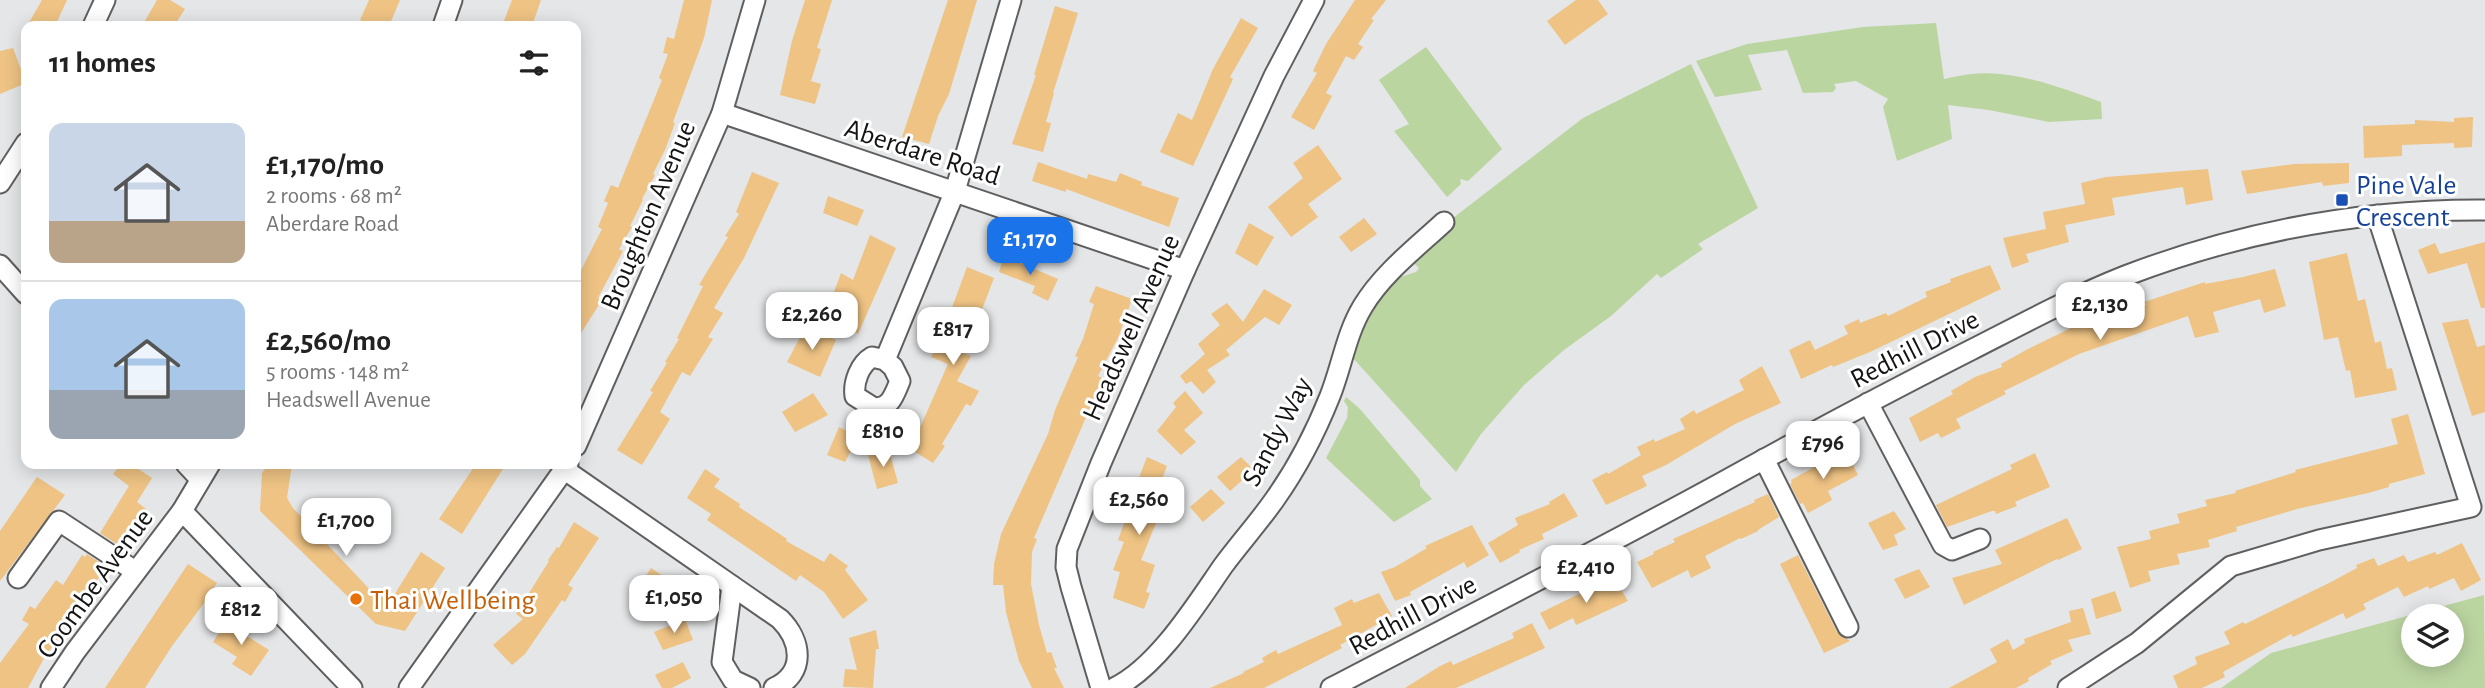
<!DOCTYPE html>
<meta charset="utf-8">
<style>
body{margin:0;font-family:"Alegreya Sans",sans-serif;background:#f2f2f2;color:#222;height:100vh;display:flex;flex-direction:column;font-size:26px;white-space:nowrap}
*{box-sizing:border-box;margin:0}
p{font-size:23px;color:#767676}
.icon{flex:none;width:38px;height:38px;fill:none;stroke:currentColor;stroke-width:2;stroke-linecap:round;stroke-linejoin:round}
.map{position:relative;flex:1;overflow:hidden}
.panel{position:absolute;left:21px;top:21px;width:560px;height:448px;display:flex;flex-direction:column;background:#fff;border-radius:14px;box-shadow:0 4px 18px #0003}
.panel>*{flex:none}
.controls{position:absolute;left:2401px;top:604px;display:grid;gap:14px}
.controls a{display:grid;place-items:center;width:63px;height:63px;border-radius:50%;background:#fff;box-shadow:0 4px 18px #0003;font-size:35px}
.price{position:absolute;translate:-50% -60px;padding:0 16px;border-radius:14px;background:#fff;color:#222;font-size:23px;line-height:46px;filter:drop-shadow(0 2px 4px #0008)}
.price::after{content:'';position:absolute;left:50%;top:42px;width:21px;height:16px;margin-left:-10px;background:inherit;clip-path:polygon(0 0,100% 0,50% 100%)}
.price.on{background:#1a73e8;color:#fff}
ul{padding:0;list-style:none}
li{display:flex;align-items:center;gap:21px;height:175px;padding:0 28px}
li+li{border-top:2px solid #e0e0e0}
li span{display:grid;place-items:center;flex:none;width:196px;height:140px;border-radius:14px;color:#555}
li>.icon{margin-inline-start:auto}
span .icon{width:84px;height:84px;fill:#fffc;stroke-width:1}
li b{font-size:30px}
h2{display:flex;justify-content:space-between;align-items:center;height:84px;padding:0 28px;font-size:30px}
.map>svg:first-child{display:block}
.green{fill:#bbd5a1;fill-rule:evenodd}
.building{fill:#eec384}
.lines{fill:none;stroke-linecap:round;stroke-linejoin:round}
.minor-casing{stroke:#5f5f60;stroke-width:23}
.minor{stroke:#fff;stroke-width:19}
.transit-dot{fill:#1a4fb4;stroke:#fff;stroke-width:2.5}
.food-dot{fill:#e8710a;stroke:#fff;stroke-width:2.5}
.labels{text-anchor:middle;stroke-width:6;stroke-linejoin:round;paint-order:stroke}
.street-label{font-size:28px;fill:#141414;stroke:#fff}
.transit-label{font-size:28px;fill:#164399;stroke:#fff;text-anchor:start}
.food-label{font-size:28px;fill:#c56008;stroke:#fff;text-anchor:start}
</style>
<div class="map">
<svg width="2485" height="688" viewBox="0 0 2485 688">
<rect width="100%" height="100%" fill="#e5e6e7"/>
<!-- green -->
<g class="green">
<path d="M1936 23 1944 79C1953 77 1962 75 1971 74 2014 69 2061 88 2101 102L2102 119 2049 122 1989 110 1948 105 1952 139 1897 161 1883 107 1888 99 1856 81 1834 84 1836 88 1833 92 1803 93 1787 50 1748 55 1762 90 1715 97 1696 61 1747 44 1863 27Z"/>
<polygon points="1426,47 1502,149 1468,181 1460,179 1461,184 1447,197 1394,131 1409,124 1379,80"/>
<polygon points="1691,64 1758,208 1698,244 1703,249 1661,278 1657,274 1611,316 1564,350 1524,385 1481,434 1456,472 1352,357 1374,305 1391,280 1416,272 1419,268 1405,255 1583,118"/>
<polygon points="1346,397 1360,409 1420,480 1420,486 1432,499 1394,522 1326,458 1347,418 1348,407 1344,401"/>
<path d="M2484 595 2485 688H2221L2271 653ZM2413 616H2452V654H2413Z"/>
</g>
<!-- building -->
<g class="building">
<polygon points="42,0 67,0 55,26 27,26"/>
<polygon points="157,0 170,0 185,9 174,26 142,26"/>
<polygon points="369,0 400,0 389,26 377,26 360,20"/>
<polygon points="512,0 541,0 532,26 502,26"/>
<polygon points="684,0 712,0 704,38 673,122 675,123 665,150 653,174 655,175 642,199 643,200 630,226 632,227 619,249 623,251 598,298 602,300 576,341 576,280 602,229 598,227 608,203 604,201 611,185 618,188 662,80 659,78 668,54 663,53 667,37 674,39"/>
<polygon points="805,0 832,0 817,48 821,49 811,81 821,84 815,104 780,95 792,41"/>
<polygon points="948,0 977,0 949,94 938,116 929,144 902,137"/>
<polygon points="1355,0 1386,0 1371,19 1374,20 1358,44 1363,47 1354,60 1346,56 1326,93 1332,96 1314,130 1291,117 1317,73 1313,71 1326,44"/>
<polygon points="1576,0 1598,0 1608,14 1565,45 1547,21"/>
<polygon points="1055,6 1078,13 1053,93 1054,93 1046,122 1051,123 1043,152 1012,144 1036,75 1034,75"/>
<polygon points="1241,18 1258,28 1230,77 1233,79 1193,166 1160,152 1178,113 1192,120 1213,69"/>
<polygon points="13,48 26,83 0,94 0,51"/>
<polygon points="2473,117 2472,147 2454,148 2454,143 2402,145 2402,156 2364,158 2363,126 2415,124 2415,120 2454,122 2454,118"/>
<polygon points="1318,145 1342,179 1308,204 1318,217 1291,237 1268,207 1303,178 1293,163"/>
<polygon points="1038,162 1087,179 1088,174 1116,182 1120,173 1142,182 1141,185 1179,198 1169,227 1066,189 1066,192 1032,181"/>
<polygon points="2349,163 2349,183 2323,186 2322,182 2247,194 2241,171 2294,164"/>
<polygon points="2208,169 2213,200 2186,205 2183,187 2112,198 2115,215 2065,225 2069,242 2026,254 2029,262 2012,268 2003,238 2046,229 2043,212 2085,204 2081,183 2106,177"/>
<polygon points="752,172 779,183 744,258 714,308 723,313 708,337 713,339 690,376 682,372 660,412 670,419 642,465 617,450 653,392 650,391 667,363 665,362 679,339 677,338 703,286 699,285 728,237 725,236 739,214 736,212"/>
<polygon points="828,196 864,210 857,226 823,213"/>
<polygon points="1364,218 1377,234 1351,252 1339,237"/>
<polygon points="1249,223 1274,237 1257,266 1235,253"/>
<polygon points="870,235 896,248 858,334 830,320 841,296 834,292 841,273 853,280"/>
<polygon points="2485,242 2485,308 2481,308 2467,263 2428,274 2418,250 2435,243 2440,254"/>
<polygon points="2347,253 2358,301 2365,299 2375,343 2381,341 2387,369 2392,368 2397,390 2355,398 2350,370 2346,371 2338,337 2324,340 2309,262"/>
<polygon points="1004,256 1058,279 1048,301 1032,293 1035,286 999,272"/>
<polygon points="1990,265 2001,289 1870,352 1833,367 1832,365 1801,379 1789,350 1810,340 1815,350 1848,334 1844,326 1859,319 1860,323 1886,313 1888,316 1927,297 1925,292 1951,282 1950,279"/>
<polygon points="967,267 994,278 965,354 971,356 957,381 979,391 971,406 966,404 942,444 945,446 933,463 904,445 916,428 919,430 948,364 931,357 946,333 943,332"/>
<polygon points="2275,269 2286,306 2264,313 2260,299 2213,312 2219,332 2195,338 2188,316 2079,354 2004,391 2006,394 1956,419 1961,428 1941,438 1938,433 1920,442 1909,418 1953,394 1951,391 1975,377 2002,367 2001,364 2028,349 2077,325 2104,315 2146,305 2144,302 2205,282 2205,284 2243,277"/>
<polygon points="1096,286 1132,299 1118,338 1098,376 1102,378 1096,394 1034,538 1037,539 1032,552 1031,584 1039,625 1047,653 1051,652 1057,668 1054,668 1064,688 1032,688 1019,661 1006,612 1003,585 993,585 994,564 1001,534 1048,434 1055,410 1078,357 1075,356 1083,339 1094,304 1089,302"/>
<polygon points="1264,289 1292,305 1279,325 1265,317 1226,350 1230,355 1207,370 1216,382 1203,394 1191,381 1186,384 1180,376 1205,354 1198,344 1220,325 1211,314 1227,303 1243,322"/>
<polygon points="2468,319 2477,347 2485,345 2485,412 2472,416 2442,323"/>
<polygon points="806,326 836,340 820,377 787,362"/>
<polygon points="1762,366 1781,403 1735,424 1666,465 1642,476 1647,486 1606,505 1592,480 1607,472 1608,474 1641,455 1637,447 1654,439 1655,442 1685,429 1680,419 1694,410 1696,414 1744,390 1739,380"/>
<polygon points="1185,391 1203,413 1184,430 1196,442 1181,455 1157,431 1176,407 1173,403"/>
<polygon points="813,393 828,415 795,432 782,412"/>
<polygon points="2408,414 2425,474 2389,484 2389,487 2368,493 2297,509 2236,527 2237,531 2208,540 2210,547 2177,554 2180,564 2148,571 2151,581 2130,588 2117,547 2151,539 2149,531 2180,523 2177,514 2207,506 2205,500 2236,493 2235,491 2296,472 2295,470 2398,444 2391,419"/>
<polygon points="839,427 858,437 845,462 827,455"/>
<polygon points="889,450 898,483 877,489 868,455"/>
<polygon points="1845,450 1858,475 1828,491 1832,500 1808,513 1803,503 1800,504 1790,484 1792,483 1791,480"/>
<polygon points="2035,453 2050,487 2015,502 2017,506 1996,514 1995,511 1992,511 1947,527 1936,505 2012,469 2010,465"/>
<polygon points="1147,457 1167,466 1153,503 1163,506 1141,560 1155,565 1146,592 1150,593 1144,609 1113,598 1120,572 1113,570 1124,542 1118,540 1127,515 1125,514"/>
<polygon points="1241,457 1254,470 1230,491 1217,477"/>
<polygon points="121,464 131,464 152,478 137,502 146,509 120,546 100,533 129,486 113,474"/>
<polygon points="269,464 292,464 287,498 293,508 374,594 391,600 421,552 445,568 405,631 376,624 260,511 262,473"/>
<polygon points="476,464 506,464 462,534 439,519"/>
<polygon points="705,469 720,479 714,487 740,504 739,507 787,539 786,541 824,562 830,553 848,566 845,570 868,600 843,619 824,592 800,575 796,581 707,520 711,514 687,498"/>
<polygon points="37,477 65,495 0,581 0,531"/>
<polygon points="1211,489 1225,503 1203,522 1190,507"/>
<polygon points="1564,493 1578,516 1542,534 1544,539 1519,550 1520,552 1500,563 1488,543 1518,525 1515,518 1550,504 1549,502"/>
<polygon points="1768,494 1779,517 1758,530 1758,531 1741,539 1740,538 1705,556 1711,568 1691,578 1688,570 1652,588 1637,562 1654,554 1653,552 1675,542 1673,539 1755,502 1754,500"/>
<polygon points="1894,511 1906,529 1894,535 1898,545 1883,550 1868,523"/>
<polygon points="2067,518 2082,549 2058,560 2057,559 1964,605 1952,578 2002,564 1995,550"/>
<polygon points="574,522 599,538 568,585 573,588 565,602 562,600 525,654 512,665 493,645 523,619 516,614 549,561 548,560 557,547 559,548"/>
<polygon points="1472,525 1489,555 1467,568 1464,562 1410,592 1411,595 1395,601 1381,572 1395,567 1427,548 1425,546"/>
<polygon points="2462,543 2481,580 2461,591 2454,578 2429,589 2428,586 2404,597 2398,587 2363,604 2366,609 2346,619 2343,613 2293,637 2291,634 2223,672 2225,677 2202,688 2178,688 2173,676 2197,664 2195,657 2230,644 2224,632 2243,622 2245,624 2329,583 2357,568 2356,565 2374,558 2378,566 2404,555 2408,562 2435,552 2437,555"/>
<polygon points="87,554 106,567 43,660 28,688 0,688 0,663 29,624 22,620 30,606 35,609 56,580 63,585 82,555 85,557"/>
<polygon points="1798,555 1837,632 1850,641 1824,653 1780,564"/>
<polygon points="188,564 217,583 204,603 172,646 145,688 105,688"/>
<polygon points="651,568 669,580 650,606 633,596"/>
<polygon points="1919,569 1930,587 1905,599 1894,579"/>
<polygon points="1614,577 1628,601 1576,625 1573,618 1549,630 1540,613"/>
<polygon points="2115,591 2122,611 2096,619 2091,599"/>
<polygon points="1379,593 1392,616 1340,645 1342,648 1264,688 1210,688 1244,673 1243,672 1264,662 1262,658 1276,650 1278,654 1342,625 1334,608 1352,599 1354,603"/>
<polygon points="2083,608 2091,634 2068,640 2073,651 2050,661 2052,664 2028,678 2029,681 2016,688 1949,688 1997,662 1990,649 2008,639 2013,650 2025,643 2024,639 2071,622 2069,611"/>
<polygon points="229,618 250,631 247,636 269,650 251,676 232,664 237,657 213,642"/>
<polygon points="685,619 693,640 663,650 654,632"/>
<polygon points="1532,623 1545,648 1456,688 1405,688 1440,666 1451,661 1453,665 1514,638 1512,633"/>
<polygon points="876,630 879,649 876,649 873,688 843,687 845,669 857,670 849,638"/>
<polygon points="683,662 691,678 672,688 662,688 655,675"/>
</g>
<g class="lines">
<defs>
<g id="minor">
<polyline points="93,26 105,0"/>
<polyline points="443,26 452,0"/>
<polyline points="722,113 1185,270"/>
<polyline points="0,183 26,143"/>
<polyline points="0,265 26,294"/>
<path d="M885 360 872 357C860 364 853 382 855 396L874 408C891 408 894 395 900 381L893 367 885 360 955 191 1011 0"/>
<polyline points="1868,403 1943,545 1952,550 1980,539"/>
<polyline points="576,446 722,113 755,0"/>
<polyline points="1764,459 1848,627"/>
<polyline points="186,464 200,479"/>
<path d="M565 470 780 619C801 640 807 673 774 688"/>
<polyline points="182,511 352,688"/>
<polyline points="18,578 59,521 135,571"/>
<polyline points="732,586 722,662 733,680 750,688"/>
<polyline points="51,688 75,652 182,511 210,464"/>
<polyline points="409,688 568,464"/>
<polyline points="1101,688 1071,587 1066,567 1067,549 1101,463 1185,270 1274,76 1314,0"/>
<path d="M1114 688C1157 668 1196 605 1223 566 1240 543 1259 522 1275 499 1297 468 1316 431 1330 396 1342 366 1346 334 1363 306 1383 273 1416 248 1444 222"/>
<path d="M1331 688C1461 620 1591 554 1719 484 1802 438 1886 393 1971 350 2022 324 2072 297 2125 276 2240 232 2362 209 2485 210"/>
<polyline points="2068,688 2137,643 2231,566 2319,540 2471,507 2377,215"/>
</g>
</defs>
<!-- minor casing -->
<use href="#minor" class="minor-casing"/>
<!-- minor -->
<use href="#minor" class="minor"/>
</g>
<!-- markers -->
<rect class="transit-dot" x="2335" y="193" width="14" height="14" rx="3.5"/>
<circle class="food-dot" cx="356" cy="599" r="7"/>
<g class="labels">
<!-- street labels -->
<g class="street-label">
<text transform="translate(923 151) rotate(18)" y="10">Aberdare Road</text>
<text transform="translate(647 215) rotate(-67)" y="10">Broughton Avenue</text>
<text transform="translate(1130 327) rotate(-66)" y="10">Headswell Avenue</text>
<text transform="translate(1914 348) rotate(-27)" y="10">Redhill Drive</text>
<text transform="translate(1276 431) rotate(-62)" y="10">Sandy Way</text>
<text transform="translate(94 583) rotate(-54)" y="10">Coombe Avenue</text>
<text transform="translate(1412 614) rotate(-28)" y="10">Redhill Drive</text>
</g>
<!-- transit labels -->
<g class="transit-label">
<text x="2356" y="194">Pine Vale<tspan x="2356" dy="32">Crescent</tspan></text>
</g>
<!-- food labels -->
<g class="food-label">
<text x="370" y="609">Thai Wellbeing</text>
</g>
</g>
</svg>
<div class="controls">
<a><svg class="icon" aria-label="layers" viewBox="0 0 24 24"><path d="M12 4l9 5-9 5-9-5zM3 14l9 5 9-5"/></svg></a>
</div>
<b class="price on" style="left:1030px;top:277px">£1,170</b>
<b class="price" style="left:2100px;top:342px">£2,130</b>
<b class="price" style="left:812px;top:352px">£2,260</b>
<b class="price" style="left:953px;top:367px">£817</b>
<b class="price" style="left:883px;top:469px">£810</b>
<b class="price" style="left:1823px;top:481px">£796</b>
<b class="price" style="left:1139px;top:537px">£2,560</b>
<b class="price" style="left:346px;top:558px">£1,700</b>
<b class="price" style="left:1586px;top:605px">£2,410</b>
<b class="price" style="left:674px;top:635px">£1,050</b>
<b class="price" style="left:241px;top:647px">£812</b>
<section class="panel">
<h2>11 homes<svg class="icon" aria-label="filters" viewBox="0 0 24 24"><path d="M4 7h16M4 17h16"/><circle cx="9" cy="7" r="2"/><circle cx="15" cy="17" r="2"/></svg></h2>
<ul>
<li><span style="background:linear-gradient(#c9d6e8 70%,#b9a48a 0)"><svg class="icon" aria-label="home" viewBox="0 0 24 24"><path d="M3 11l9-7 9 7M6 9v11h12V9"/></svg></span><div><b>£1,170/mo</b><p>2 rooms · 68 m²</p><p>Aberdare Road</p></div></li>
<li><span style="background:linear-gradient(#a9c7e8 65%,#9aa5b1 0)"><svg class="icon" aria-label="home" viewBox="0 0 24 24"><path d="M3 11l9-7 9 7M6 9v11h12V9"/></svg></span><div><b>£2,560/mo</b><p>5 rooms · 148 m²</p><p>Headswell Avenue</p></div></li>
</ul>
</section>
</div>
